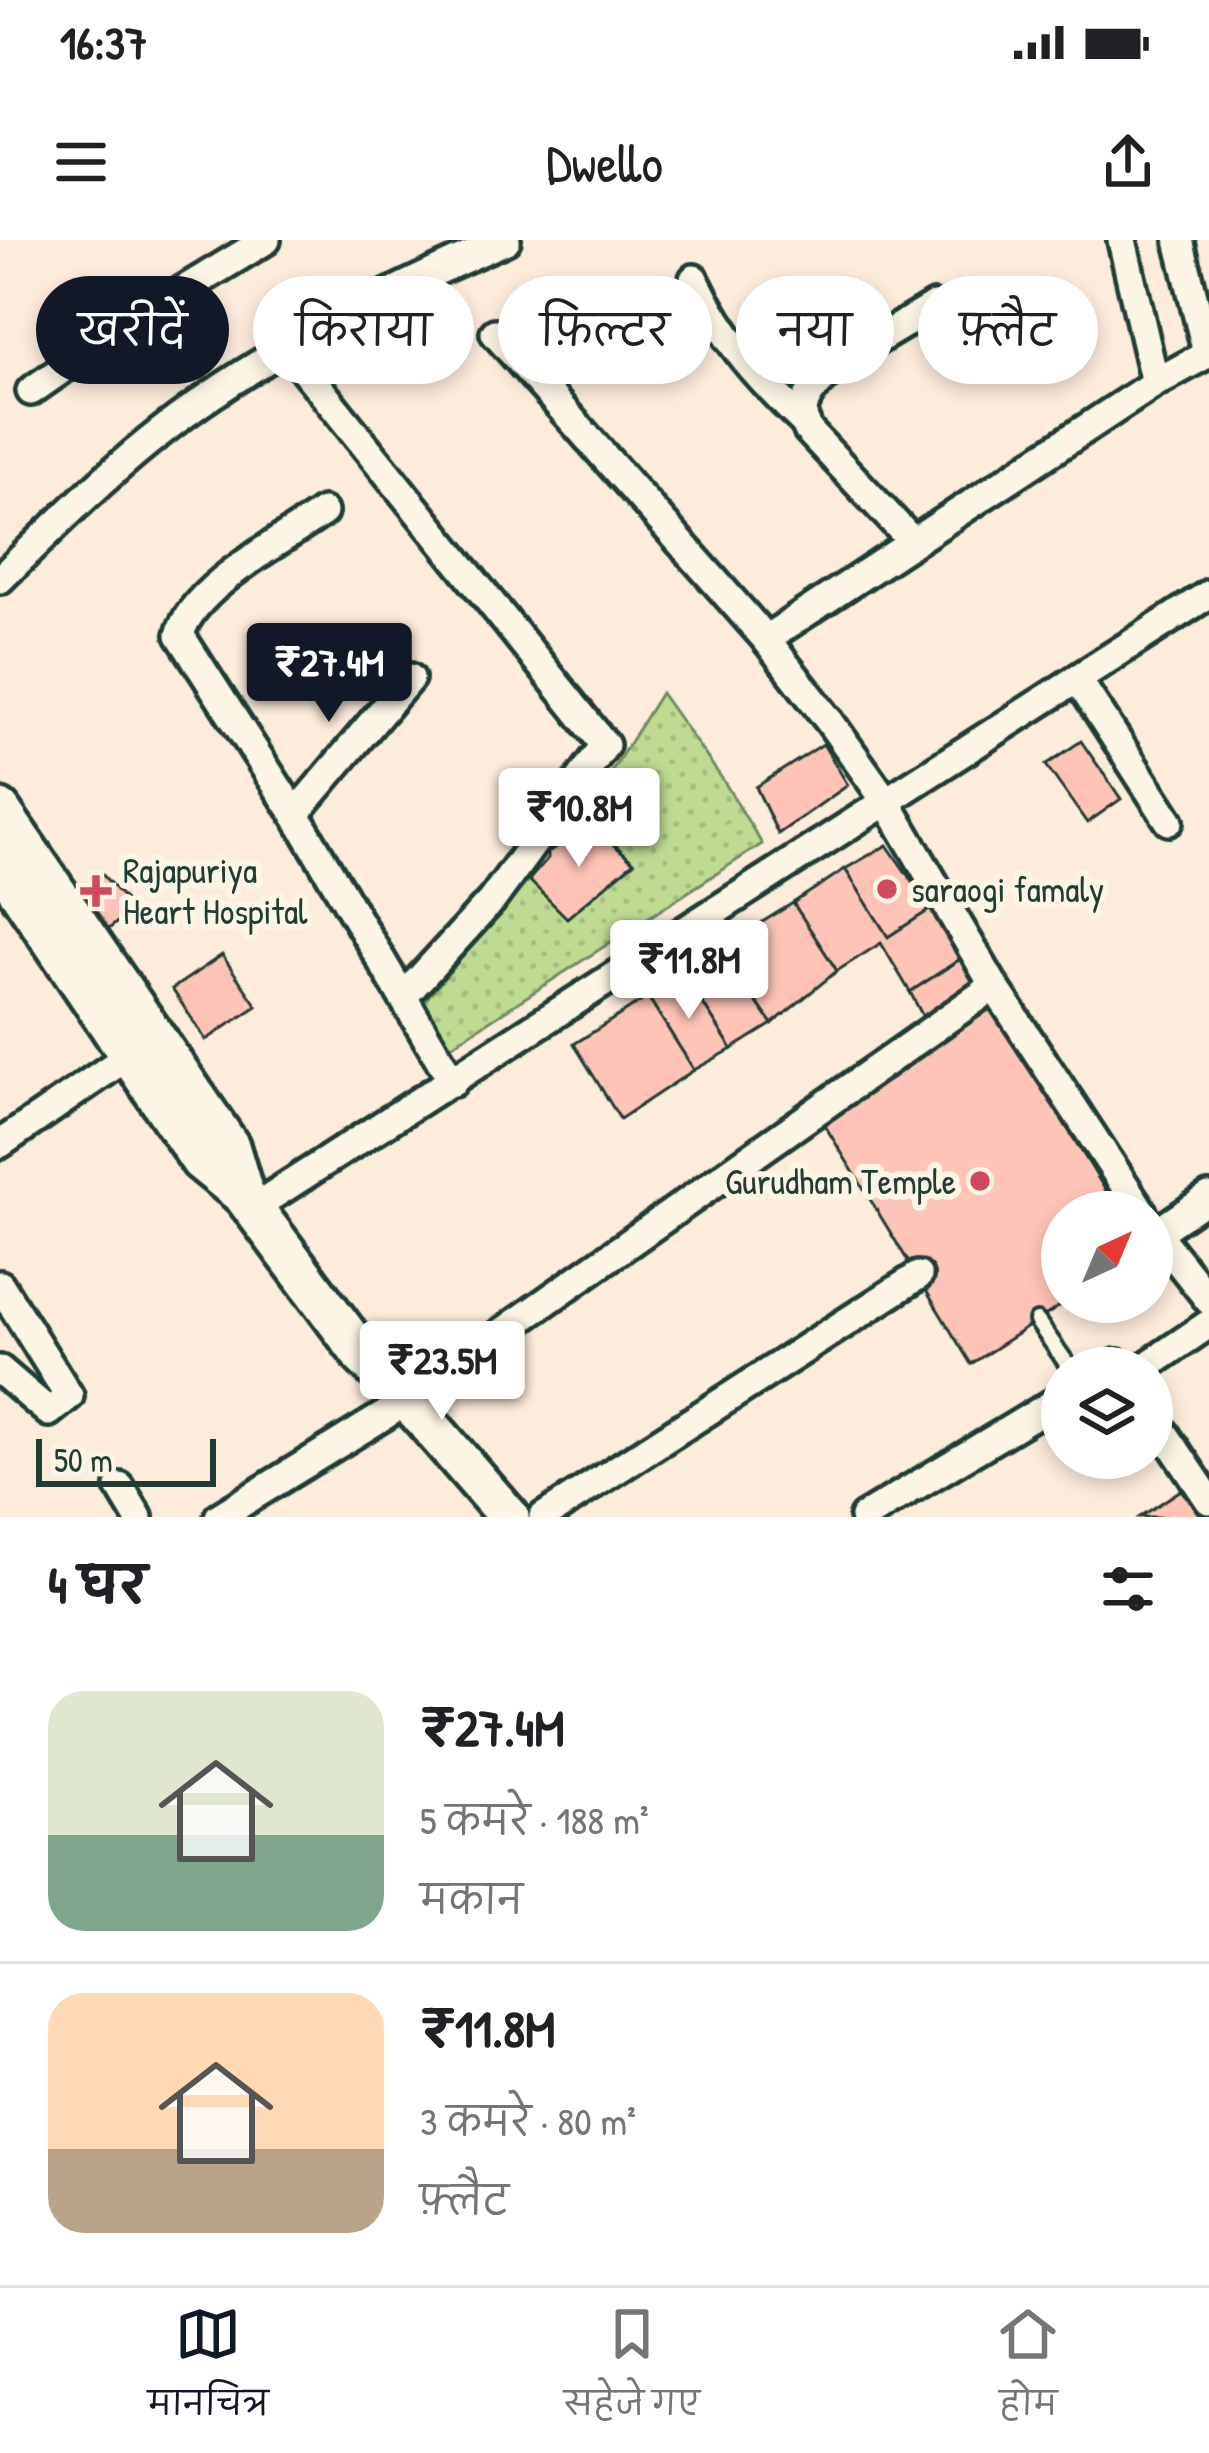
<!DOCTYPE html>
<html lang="hi">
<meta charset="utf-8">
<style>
body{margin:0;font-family:"Patrick Hand","Playpen Sans Deva",sans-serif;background:#f6f6f6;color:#202124;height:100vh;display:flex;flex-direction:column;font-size:45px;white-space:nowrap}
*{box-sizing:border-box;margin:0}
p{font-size:39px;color:#757577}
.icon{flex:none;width:66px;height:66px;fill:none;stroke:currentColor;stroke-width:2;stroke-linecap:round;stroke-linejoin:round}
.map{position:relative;height:1277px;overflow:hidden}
.sheet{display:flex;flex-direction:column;background:#fff;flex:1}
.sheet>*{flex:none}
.top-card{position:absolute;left:36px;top:36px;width:1137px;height:108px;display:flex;gap:24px}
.needle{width:78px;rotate:44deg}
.tools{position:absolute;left:1041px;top:951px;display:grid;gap:24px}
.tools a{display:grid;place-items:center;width:132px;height:132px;border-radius:50%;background:#fff;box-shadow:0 6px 18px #0003;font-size:60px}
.scale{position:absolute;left:36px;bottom:30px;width:180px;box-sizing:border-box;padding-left:12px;border:6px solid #1f3d34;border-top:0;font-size:33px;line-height:42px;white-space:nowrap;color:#1f3d34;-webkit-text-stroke:9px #fcf5e5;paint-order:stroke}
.price{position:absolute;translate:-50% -102px;padding:0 27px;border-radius:12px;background:#fff;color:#222;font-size:39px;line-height:78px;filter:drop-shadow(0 3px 6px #0008)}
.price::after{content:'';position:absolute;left:50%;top:72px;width:36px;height:27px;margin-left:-18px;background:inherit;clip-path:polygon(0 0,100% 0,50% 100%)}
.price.active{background:#111827;color:#fff}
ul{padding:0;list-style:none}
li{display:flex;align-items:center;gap:36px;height:300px;padding:0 48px}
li+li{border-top:3px solid #e0e0e0}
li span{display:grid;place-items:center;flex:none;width:336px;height:240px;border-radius:36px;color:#555}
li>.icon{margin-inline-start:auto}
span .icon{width:144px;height:144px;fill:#fffc;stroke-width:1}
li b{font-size:51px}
h2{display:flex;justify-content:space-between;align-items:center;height:144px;padding:0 48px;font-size:51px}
.pill{padding:0 42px;border-radius:54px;background:#fff;box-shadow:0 6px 18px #0003;font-size:42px;line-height:108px}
.pill.active{background:#111827;color:#fff}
.status{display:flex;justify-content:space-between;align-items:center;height:84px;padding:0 60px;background:#fff;direction:ltr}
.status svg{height:33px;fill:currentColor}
header{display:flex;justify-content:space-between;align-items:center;height:156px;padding:0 48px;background:#fff;font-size:54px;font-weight:600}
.tab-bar{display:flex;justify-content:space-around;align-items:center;height:168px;border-top:3px solid #e0e0e0;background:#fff;font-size:33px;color:#757577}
.tab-bar a{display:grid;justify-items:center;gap:6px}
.tab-bar .active{color:#111827}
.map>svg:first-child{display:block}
.grass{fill:url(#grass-dots);stroke:#6f8c63;stroke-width:3}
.building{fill:#ffc4b7;stroke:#1f3d34;stroke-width:3}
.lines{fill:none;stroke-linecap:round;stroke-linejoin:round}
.lane-casing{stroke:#1f3d34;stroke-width:22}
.street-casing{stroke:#1f3d34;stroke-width:36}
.secondary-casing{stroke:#1f3d34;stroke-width:48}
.lane{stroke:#fcf5e5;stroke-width:14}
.street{stroke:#fcf5e5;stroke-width:27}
.secondary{stroke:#fcf5e5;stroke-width:39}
.poi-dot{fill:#d1495b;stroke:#fcf5e5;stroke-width:4.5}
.labels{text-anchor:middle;stroke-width:12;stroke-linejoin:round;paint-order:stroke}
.poi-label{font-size:36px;fill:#1f3d34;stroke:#fcf5e5;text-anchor:start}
</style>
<div class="status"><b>16:37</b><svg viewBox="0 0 49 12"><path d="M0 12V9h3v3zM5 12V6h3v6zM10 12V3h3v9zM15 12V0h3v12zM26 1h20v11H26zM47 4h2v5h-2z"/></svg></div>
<header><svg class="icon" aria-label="menu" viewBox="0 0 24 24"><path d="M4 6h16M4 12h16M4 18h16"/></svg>Dwello<svg class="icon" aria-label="share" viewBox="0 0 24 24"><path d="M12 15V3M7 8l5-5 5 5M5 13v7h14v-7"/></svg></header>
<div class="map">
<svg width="1209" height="1277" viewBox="0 0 1209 1277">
<defs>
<pattern id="grass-dots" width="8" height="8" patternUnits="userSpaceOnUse" patternTransform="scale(3)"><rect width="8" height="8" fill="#bfdb92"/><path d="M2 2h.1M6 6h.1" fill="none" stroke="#a4bd7e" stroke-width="1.8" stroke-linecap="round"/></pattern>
</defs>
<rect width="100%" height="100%" fill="#fdebdc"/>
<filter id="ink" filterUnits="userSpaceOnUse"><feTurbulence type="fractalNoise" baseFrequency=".00833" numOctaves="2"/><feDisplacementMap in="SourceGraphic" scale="24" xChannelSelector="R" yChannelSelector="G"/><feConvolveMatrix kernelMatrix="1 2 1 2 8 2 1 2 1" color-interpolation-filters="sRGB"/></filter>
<g filter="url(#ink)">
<!-- grass -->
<polygon class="grass" points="661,453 723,540 762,604 449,807 421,765 529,640 567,677 634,623 584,575"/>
<!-- building -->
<g class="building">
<polygon points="1081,501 1121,559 1087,583 1046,525"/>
<polygon points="823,504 848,545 778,594 756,547"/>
<polygon points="591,585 634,622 567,678 529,640 548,618 548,612"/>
<polygon points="887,605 931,669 888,697 845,629"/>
<polygon points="845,629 888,697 931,669 962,718 910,752 881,703 837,731 793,663"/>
<polygon points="101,633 133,669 109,689 77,654"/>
<polygon points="793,663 837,731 772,784 719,709"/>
<polygon points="719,709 772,784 732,809 682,731"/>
<polygon points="222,715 257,766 206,800 172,749"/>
<polygon points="962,718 983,753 930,790 910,752"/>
<polygon points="682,731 732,809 694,830 648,757"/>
<polygon points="648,757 694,830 620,879 574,804"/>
<polygon points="987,758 1119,972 1062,972 1063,1064 971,1124 819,876"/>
<polygon points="1181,1250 1203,1277 1140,1277"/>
</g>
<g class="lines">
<defs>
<polyline id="lane" points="1037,1081 1070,1128"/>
<g id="street">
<polyline points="1122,0 1155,143"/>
<polyline points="1179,0 1207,112"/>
<path d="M694 39C724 100 757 138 806 184"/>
<polyline points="495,93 766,399 830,482 887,563 994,746 1142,972"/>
<polyline points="298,122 605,505 492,660 404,756"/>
<polyline points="31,151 126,85 266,0"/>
<path d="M323 272C282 301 192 347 180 395L295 574 453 842"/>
<path d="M912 301 808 190C804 181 801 173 805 163 817 129 903 86 934 66"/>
<path d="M0 339C49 292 96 244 148 202 254 116 382 54 506 0"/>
<polyline points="766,399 1155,143 1209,113"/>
<polyline points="1078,440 1169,581"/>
<polyline points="295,574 410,438"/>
<polyline points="0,904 128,816"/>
<polyline points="253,968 1209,354"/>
<polyline points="1152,988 1209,1060"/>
<polyline points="1156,993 1209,957"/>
<polyline points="0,1045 69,1156 49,1172 0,1130"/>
<polyline points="1110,1128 1117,1124 1120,1128"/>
<polyline points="1144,1128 1209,1084"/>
<polyline points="1152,1175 1209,1260"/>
<polyline points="120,1247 138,1277"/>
<polyline points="219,1277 385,1175 994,746"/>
<polyline points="543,1277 918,1036"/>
<polyline points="864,1277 1062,1158"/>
</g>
<g id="secondary">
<polyline points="0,570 229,906 244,956"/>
<polyline points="0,623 201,921 244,956 363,1116 405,1157 509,1277"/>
</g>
</defs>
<!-- lane casing -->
<use href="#lane" class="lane-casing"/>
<!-- street casing -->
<use href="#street" class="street-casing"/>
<!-- secondary casing -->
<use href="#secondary" class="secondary-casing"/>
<!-- lane -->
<use href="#lane" class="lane"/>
<!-- street -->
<use href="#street" class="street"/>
<!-- secondary -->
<use href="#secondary" class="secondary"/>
</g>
</g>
<!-- markers -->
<g class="poi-dot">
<circle cx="887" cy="649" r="12"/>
<path d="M90 633h12v12h12v12h-12v12h-12v-12h-12v-12h12z"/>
<circle cx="980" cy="941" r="12"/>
</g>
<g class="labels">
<!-- poi labels -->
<g class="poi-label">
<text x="123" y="643">Rajapuriya<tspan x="123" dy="41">Heart Hospital</tspan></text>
<text x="911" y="662">saraogi famaly</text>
<text x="956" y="954" text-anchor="end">Gurudham Temple</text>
</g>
</g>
</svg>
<div class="tools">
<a><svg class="needle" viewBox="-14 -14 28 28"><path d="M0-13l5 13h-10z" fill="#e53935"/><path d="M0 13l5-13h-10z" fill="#757577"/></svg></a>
<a><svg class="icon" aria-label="layers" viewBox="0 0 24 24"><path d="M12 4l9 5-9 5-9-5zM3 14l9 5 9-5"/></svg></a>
</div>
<div class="scale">50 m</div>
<b class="price active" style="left:329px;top:485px">₹27.4M</b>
<b class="price" style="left:579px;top:630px">₹10.8M</b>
<b class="price" style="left:689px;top:782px">₹11.8M</b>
<b class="price" style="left:442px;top:1183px">₹23.5M</b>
<div class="top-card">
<a class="pill active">खरीदें</a>
<a class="pill">किराया</a>
<a class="pill">फ़िल्टर</a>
<a class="pill">नया</a>
<a class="pill">फ़्लैट</a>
</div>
</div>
<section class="sheet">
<h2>4 घर<svg class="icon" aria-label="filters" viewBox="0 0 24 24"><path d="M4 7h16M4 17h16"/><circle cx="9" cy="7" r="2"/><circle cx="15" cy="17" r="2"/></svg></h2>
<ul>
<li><span style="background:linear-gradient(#dfe7d0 60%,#7fa58c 0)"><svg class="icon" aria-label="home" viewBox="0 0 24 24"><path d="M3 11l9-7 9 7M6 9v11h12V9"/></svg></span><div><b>₹27.4M</b><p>5 कमरे · 188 m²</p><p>मकान</p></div></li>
<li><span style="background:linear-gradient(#ffd9b3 65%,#b9a48a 0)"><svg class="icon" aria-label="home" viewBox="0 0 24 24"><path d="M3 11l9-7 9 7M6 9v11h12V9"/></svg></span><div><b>₹11.8M</b><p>3 कमरे · 80 m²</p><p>फ़्लैट</p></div></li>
</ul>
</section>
<nav class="tab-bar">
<a class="active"><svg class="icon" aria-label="map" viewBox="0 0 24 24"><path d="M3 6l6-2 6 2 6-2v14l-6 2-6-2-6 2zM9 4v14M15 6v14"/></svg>मानचित्र</a>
<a><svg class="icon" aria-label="saved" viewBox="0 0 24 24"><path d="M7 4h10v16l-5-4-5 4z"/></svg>सहेजे गए</a>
<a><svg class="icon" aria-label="home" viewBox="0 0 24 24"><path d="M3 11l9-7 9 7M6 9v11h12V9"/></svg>होम</a>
</nav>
